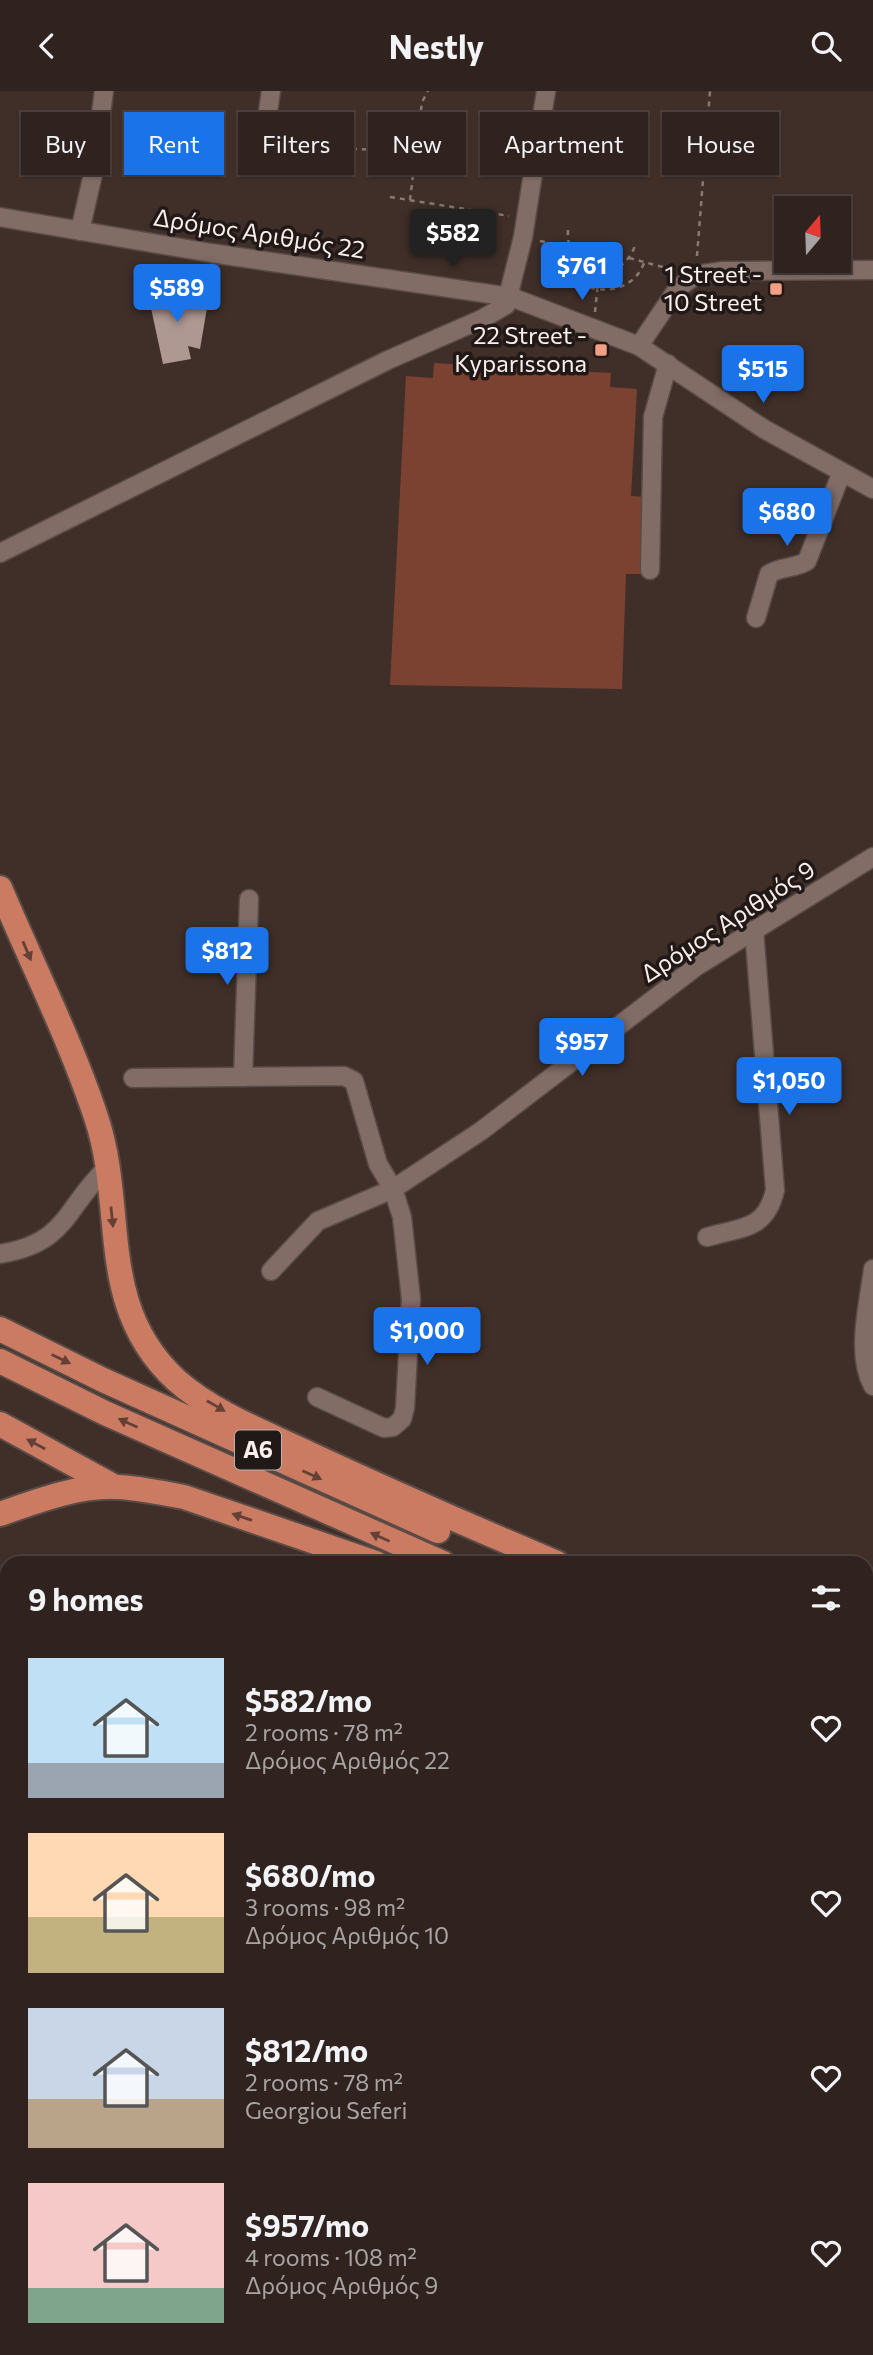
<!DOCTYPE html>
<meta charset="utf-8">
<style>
body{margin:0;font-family:Commissioner,sans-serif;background:#3c2f2c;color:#f1f3f6;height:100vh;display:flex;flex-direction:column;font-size:26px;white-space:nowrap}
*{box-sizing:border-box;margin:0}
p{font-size:23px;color:#a8a4a4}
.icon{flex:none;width:38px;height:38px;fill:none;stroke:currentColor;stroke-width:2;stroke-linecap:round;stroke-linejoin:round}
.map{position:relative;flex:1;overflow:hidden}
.side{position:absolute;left:0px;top:1465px;width:873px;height:800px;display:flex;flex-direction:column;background:#30231f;border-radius:21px 21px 0 0;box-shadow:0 2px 5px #0004,0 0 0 2px #4b403d}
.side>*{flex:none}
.guide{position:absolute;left:21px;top:21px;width:831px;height:63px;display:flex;gap:14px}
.needle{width:46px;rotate:19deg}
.tools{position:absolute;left:774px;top:105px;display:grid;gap:14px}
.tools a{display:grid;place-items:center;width:77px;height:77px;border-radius:0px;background:#30231f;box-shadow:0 2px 5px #0004,0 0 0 2px #4b403d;font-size:35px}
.price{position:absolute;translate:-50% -60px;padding:0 16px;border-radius:7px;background:#1a73e8;color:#fff;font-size:23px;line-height:46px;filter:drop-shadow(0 2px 4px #0008)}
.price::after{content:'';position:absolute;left:50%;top:42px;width:21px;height:16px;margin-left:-10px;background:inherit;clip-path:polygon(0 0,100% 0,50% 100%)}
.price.selected{background:#222;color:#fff}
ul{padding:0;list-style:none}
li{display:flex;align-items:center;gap:21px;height:175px;padding:0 28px}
li span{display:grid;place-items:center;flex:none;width:196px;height:140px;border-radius:0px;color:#555}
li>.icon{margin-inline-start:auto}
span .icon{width:84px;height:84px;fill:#fffc;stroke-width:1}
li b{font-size:30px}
h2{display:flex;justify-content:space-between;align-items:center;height:84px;padding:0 28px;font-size:30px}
.pill{padding:0 24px;border-radius:0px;background:#30231f;box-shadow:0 2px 5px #0004,0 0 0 2px #4b403d;font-size:24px;line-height:63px}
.pill.selected{background:#1a73e8;color:#fff}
header{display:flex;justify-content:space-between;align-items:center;height:91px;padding:0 28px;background:#30231f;font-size:32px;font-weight:700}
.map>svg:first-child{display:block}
.built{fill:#4d352d}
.grass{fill:#7b4232}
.building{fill:#ae9891}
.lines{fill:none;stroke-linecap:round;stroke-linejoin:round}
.minor-casing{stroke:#5a4b46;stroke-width:21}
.highway-casing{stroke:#5a4b46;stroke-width:28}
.path{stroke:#887974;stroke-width:2.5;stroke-dasharray:5 5;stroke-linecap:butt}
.minor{stroke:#816c66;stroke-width:18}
.highway{stroke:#cc7b63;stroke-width:24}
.oneway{fill:#654035}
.poi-dot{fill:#f39f85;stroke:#211917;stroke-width:2.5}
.labels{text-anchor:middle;stroke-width:7;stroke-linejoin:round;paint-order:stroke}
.shield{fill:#211917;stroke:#baafab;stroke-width:2}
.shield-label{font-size:23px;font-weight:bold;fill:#fbefeb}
.street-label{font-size:24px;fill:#fbefeb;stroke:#211917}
.poi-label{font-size:24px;fill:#fbefeb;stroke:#211917;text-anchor:end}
</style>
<header><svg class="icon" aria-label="back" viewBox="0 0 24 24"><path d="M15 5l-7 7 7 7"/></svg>Nestly<svg class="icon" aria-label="search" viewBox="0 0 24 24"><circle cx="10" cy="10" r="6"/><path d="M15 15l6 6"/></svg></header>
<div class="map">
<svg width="873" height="2264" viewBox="0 0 873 2264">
<rect width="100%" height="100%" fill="#402f29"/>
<!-- built -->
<polygon class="built" points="866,2097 873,2100 873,2264 546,2264 547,2258 866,2258"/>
<!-- grass -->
<g class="grass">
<polygon points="434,272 611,282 610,296 637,298 631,405 647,406 643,483 626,483 622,598 390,594 406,285 433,287"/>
<polygon points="333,2258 411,2258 482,2264 332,2264"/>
</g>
<!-- building -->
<g class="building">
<polygon points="175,197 177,206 208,211 200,258 188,255 191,268 163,273 148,203"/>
<polygon points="866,2144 873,2148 873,2181 866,2177"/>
<polygon points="873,2217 873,2264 842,2264 846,2258 866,2258 866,2227"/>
<rect x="97" y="2258" width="27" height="6"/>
<rect x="136" y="2258" width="27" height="6"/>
<polygon points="168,2258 191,2258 190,2264 168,2264"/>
<polygon points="600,2258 659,2260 679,2258 678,2264 598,2264"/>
<polygon points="789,2258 820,2258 830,2264 785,2264"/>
<polygon points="556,2259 556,2258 593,2258 591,2264"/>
</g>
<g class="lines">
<defs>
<g id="minor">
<polyline points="271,0 265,41 272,49 286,52"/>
<polyline points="0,126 211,162 511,206 639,255 764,338 873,398"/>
<polyline points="80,140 93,83 104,0"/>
<polyline points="639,255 678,197 696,184 723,180 873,179"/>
<polyline points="0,462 388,269 482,228 506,214 523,146 546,0"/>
<polyline points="650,479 653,326 668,273"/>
<path d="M756 527 769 483C781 475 795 478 807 470L841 383"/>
<polyline points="243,986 249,808"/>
<polyline points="133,987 344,985 354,990 378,1073 393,1098 402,1126 411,1208 405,1317 402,1328 393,1336 384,1337 317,1306"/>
<path d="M707 1146C742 1136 766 1139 775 1099L754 839"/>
<path d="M0 1163C70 1151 64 1116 108 1076"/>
<path d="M873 1178C869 1212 855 1263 873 1295"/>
<polyline points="271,1180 318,1130 393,1098 481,1040 697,875 873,766"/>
<polyline points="730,2258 740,2264"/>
<polyline points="301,2264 302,2258"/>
</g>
<g id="highway">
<path d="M0 797C32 873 70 948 96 1026 127 1118 95 1214 176 1289 213 1322 266 1342 310 1363 392 1401 474 1437 557 1472"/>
<polyline points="0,1238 103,1289 438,1440"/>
<polyline points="0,1270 105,1322 443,1472"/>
<polyline points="0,1333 115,1396"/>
<path d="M0 1423C37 1410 78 1394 118 1396 140 1397 162 1402 184 1406L376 1472"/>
<polyline points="866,1595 873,1597"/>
<polyline points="866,1631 873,1634"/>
</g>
</defs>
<!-- minor casing -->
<use href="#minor" class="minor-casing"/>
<!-- highway casing -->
<use href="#highway" class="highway-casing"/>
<!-- path -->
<g class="path">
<polyline points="302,55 414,61"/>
<polyline points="390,106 509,125"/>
<polyline points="410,109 422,11 428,0"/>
<path d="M568 139C565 187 621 198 636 152"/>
<polyline points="540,150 568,156"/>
<path d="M555 153C556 201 627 217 644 172"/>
<polyline points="697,165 710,0"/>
<polyline points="629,167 674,179"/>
<polyline points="595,221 599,181"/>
</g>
<!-- minor -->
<use href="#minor" class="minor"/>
<!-- highway -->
<use href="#highway" class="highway"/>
</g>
<!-- one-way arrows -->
<defs><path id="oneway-solid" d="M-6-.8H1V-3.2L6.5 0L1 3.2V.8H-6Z" transform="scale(1.75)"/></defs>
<g class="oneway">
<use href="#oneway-solid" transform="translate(27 860) rotate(67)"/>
<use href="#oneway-solid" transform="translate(112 1126) rotate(84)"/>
<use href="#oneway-solid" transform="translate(61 1268) rotate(26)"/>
<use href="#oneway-solid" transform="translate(216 1315) rotate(30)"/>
<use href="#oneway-solid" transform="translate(128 1332) rotate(-156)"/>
<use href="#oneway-solid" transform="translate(36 1353) rotate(-152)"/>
<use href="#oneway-solid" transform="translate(312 1384) rotate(24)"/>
<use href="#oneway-solid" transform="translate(242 1426) rotate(-161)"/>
<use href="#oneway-solid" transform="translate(380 1446) rotate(-156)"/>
</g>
<!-- markers -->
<g class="poi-dot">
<rect x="769" y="191" width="14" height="14" rx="3.5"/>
<rect x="594" y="252" width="14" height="14" rx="3.5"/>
</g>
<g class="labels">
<!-- shield labels -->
<rect class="shield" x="235" y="1339.5" width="46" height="39" rx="5"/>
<g class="shield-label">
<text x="258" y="1367">A6</text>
</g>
<!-- street labels -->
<g class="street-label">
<text transform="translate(259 143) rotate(9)" y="8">Δρόμος Αριθμός 22</text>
<text transform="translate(728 831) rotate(-33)" y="8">Δρόμος Αριθμός 9</text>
</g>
<!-- poi labels -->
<g class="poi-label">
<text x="762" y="192">1 Street -<tspan x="762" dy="28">10 Street</tspan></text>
<text x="587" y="253">22 Street -<tspan x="587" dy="28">Kyparissona</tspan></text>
</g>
</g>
</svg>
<div class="tools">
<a><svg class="needle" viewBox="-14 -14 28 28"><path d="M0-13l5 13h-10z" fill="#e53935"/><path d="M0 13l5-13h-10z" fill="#a8a4a4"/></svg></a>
</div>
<b class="price selected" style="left:453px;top:178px">$582</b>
<b class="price" style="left:582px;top:211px">$761</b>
<b class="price" style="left:177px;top:233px">$589</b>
<b class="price" style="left:763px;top:314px">$515</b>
<b class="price" style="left:787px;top:457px">$680</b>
<b class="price" style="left:227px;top:896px">$812</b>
<b class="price" style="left:582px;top:987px">$957</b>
<b class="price" style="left:789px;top:1026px">$1,050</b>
<b class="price" style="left:427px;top:1276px">$1,000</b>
<div class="guide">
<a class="pill">Buy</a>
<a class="pill selected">Rent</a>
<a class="pill">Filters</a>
<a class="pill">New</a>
<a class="pill">Apartment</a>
<a class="pill">House</a>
</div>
<section class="side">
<h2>9 homes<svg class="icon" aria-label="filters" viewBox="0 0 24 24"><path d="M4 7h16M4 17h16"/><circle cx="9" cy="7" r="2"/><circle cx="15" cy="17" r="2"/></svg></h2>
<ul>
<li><span style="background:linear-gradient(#bfe0f5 75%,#9aa5b1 0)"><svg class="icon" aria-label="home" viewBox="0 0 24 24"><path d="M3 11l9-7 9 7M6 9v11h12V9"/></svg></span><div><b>$582/mo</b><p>2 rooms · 78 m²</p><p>Δρόμος Αριθμός 22</p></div><svg class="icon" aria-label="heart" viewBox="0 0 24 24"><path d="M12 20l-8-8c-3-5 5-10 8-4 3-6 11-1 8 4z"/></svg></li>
<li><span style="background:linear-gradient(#ffd9b3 60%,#c2b280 0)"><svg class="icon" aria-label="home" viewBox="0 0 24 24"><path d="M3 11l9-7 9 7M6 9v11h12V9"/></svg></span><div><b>$680/mo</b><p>3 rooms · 98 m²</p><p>Δρόμος Αριθμός 10</p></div><svg class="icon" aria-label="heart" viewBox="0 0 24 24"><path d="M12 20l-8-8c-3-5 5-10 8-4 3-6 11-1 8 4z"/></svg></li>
<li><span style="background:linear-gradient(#c9d6e8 65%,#b9a48a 0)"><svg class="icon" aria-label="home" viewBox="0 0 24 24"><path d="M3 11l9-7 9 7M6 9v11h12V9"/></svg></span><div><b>$812/mo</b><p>2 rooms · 78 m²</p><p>Georgiou Seferi</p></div><svg class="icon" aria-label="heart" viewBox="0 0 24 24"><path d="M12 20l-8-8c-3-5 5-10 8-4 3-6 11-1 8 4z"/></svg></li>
<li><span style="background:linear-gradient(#f6c9c9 75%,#7fa58c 0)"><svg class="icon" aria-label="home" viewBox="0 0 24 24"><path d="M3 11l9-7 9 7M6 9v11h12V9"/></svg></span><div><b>$957/mo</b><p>4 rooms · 108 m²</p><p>Δρόμος Αριθμός 9</p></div><svg class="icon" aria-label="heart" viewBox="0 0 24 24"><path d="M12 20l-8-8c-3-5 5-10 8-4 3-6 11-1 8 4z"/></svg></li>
</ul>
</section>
</div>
